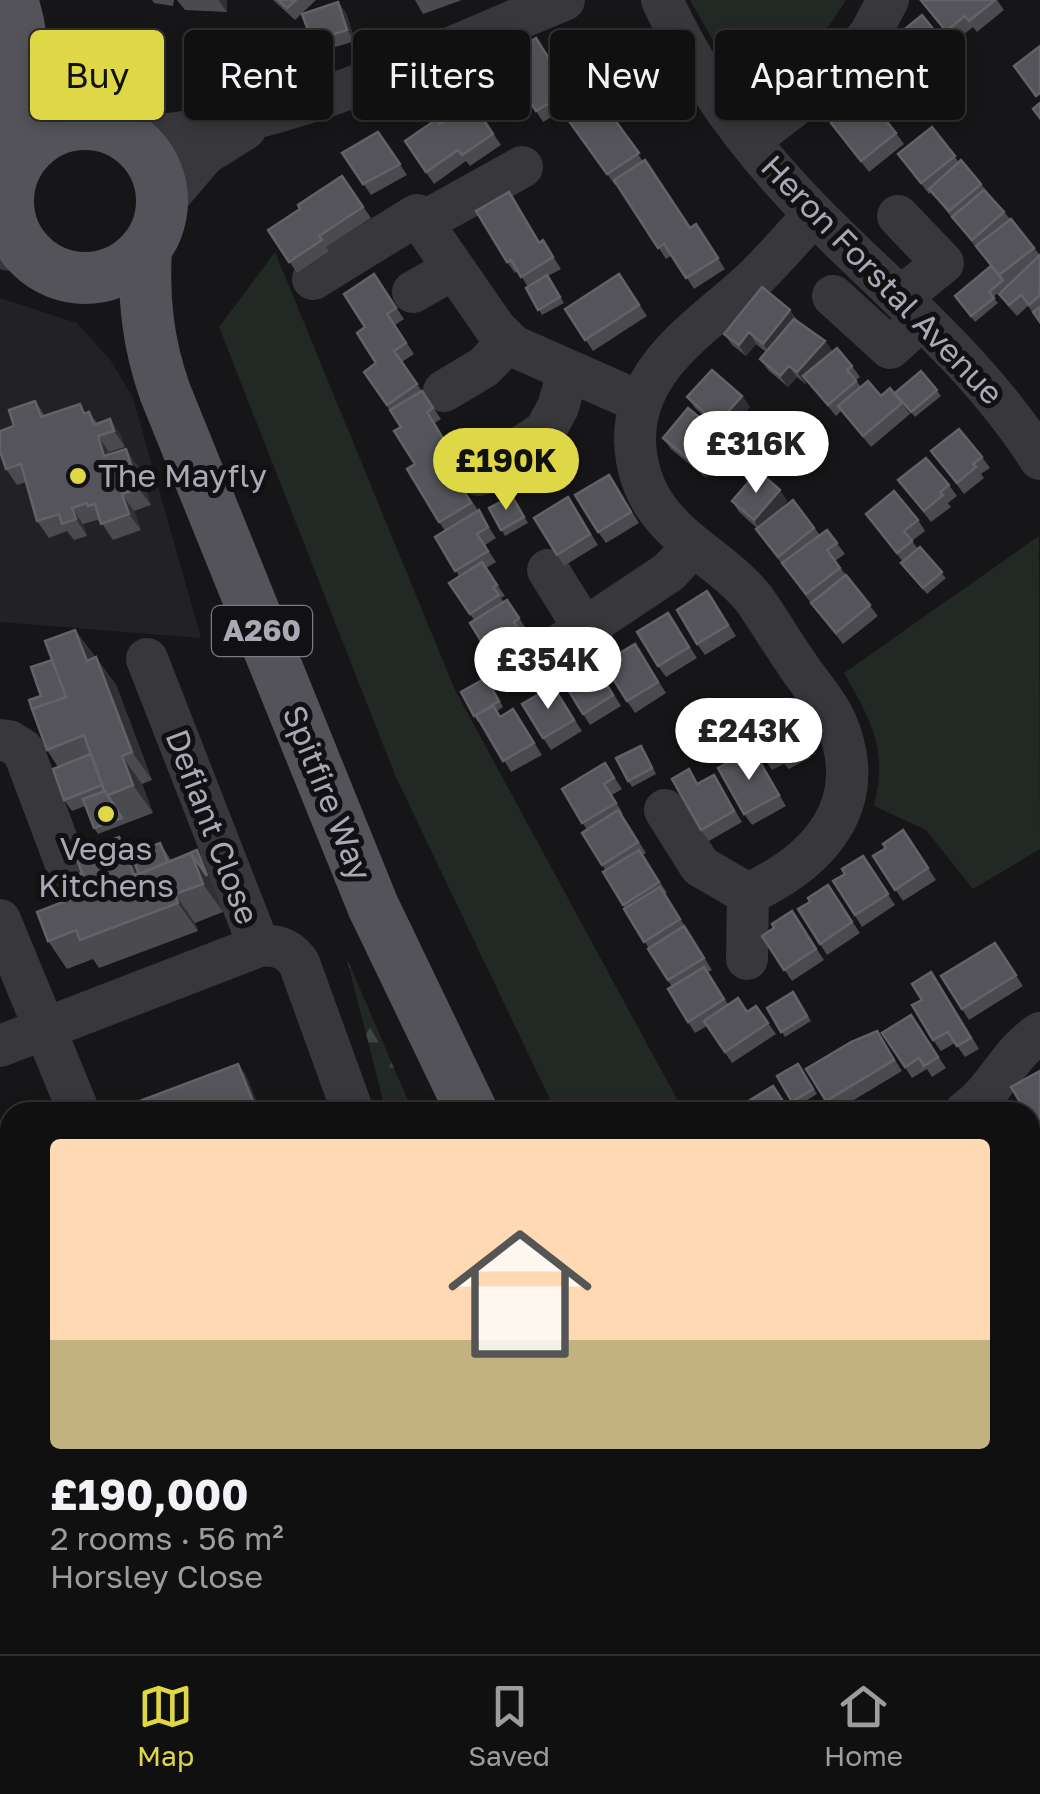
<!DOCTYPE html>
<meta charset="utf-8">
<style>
body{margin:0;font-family:"Golos Text",sans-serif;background:#19191a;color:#f1f3f6;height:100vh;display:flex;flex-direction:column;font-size:38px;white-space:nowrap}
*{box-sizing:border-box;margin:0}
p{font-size:32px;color:#9c9d9f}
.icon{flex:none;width:55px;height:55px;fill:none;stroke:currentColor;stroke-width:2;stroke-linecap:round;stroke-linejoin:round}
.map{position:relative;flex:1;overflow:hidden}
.side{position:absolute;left:0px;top:1102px;width:1040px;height:552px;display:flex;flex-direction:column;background:#101011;border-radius:30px 30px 0 0;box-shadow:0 5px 15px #0003,0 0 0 2px #303031}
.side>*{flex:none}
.hud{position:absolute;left:30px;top:30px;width:980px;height:90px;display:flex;gap:20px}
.price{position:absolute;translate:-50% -85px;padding:0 22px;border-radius:35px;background:#fff;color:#222;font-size:32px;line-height:65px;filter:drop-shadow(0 2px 5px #0008)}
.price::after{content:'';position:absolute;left:50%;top:60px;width:30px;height:22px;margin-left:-15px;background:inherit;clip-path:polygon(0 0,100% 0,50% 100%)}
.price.selected{background:#ded846;color:#111}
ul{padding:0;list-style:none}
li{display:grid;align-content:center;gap:20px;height:530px;padding:0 50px}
li span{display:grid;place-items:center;height:310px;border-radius:10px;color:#555}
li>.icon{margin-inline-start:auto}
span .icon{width:180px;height:180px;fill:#fffc;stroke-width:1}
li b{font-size:42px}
.pill{padding:0 35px;border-radius:10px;background:#101011;box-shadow:0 5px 15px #0003,0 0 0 2px #303031;font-size:35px;line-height:90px}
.pill.selected{background:#ded846;color:#111}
.menu{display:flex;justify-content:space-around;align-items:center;height:140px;border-top:2px solid #303031;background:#101011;font-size:28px;color:#9c9d9f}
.menu a{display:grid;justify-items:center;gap:5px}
.menu .selected{color:#ded846}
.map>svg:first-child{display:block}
.built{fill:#222224}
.green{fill:#222925}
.forest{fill:url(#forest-firs)}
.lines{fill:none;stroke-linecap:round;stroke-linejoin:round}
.minor{stroke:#37373c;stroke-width:42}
.major{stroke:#54535a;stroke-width:52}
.wall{fill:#4a4a4f}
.shaded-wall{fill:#313134}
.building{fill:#54545a;stroke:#626268;stroke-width:2.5}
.poi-dot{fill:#ded846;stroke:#111012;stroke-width:4}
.labels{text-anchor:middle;stroke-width:10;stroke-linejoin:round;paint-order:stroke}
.shield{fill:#111012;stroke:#7b7b85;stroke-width:2.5}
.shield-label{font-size:30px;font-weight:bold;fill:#a9a9b6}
.street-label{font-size:32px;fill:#a9a9b6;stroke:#111012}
.poi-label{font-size:32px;fill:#a9a9b6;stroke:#111012;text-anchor:start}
</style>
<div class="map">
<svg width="1040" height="1654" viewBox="0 0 1040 1654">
<defs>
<pattern id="forest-firs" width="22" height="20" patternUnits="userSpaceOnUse" patternTransform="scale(2.5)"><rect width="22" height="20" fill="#222925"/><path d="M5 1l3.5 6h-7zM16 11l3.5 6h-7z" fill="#3f4542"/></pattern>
</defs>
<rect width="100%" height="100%" fill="#161517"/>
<!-- built -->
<polygon class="built" points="0,298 77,323 111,361 133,398 201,638 0,622"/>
<!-- green -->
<g class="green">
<path d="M690 0H846C825 34 784 90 740 88Z"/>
<polygon points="275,252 455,690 684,1112 556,1112 395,775 219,327"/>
<path d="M1039 536 1040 849 973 889 926 830 874 806C888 749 872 722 844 673Z"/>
<polygon points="1030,1575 1040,1588 1040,1654 922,1654 915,1645 1030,1645"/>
</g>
<!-- forest -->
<polygon class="forest" points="347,959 413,1112 386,1112"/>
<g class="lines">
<!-- minor -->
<g class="minor">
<path d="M662 0C699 81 754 154 817 217 895 295 980 365 1040 459"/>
<path d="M127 137C279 133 425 56 564 0"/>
<polyline points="750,140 841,70 870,34 888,0"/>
<polyline points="162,204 205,154 245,129"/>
<polyline points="0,206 8,198"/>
<polyline points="898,216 943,263 901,297"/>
<polyline points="423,222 522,167"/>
<polyline points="0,248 28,253"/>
<polyline points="313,279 417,215 495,328 513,346 640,402"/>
<polyline points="413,292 453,269"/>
<polyline points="833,296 890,348 922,319"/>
<polyline points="444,391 484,367 508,342"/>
<polyline points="479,475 545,431 558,407 568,372"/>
<polyline points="548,570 584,628"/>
<polyline points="558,646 669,572 693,546"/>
<polyline points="0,740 9,741 23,750 72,880"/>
<polyline points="665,810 700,866 748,894 747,959"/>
<path d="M748 894C819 861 871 805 836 722 827 701 809 683 797 664 782 643 769 620 754 599 727 565 685 546 659 511 643 490 636 467 635 441 634 363 708 324 757 276 777 256 795 235 814 214"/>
<polyline points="0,920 79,1112"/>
<path d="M259 946C277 944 289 949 299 963L353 1112"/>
<polyline points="0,1046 259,946 147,659"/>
<path d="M965 1112C996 1090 1008 1054 1040 1033"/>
<polyline points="0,1338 10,1334"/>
<polyline points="1030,1340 1040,1345"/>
<polyline points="66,1654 67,1645"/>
</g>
<!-- major -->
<g class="major">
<path d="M12 0C30 53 24 116 14 170"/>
<circle cx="85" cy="201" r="77"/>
<path d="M146 248C143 299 148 344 165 392L373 906 472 1112"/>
<polyline points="787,1645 793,1654"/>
</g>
</g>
<!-- wall -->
<g class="wall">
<polygon points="152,0 174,0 173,6 154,3"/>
<polygon points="177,0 227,0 227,12 185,10"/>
<polygon points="273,0 316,0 295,20"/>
<polygon points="415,0 462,0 423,14"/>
<polygon points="919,0 997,0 1004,10 977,32 973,27 954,42"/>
<polygon points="338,2 346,13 355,41 319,52 312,41"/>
<polygon points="883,47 950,50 958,61 919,93"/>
<polygon points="544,49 574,97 590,86 690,228 696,224 725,269 694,289 672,255 666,259 617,184 615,185 562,111 543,122 536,111"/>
<polygon points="472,102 501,145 470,166 466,161 434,184 405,141 440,124"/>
<polygon points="858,102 896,133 904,144 869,172 831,123 835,120 822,103"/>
<polygon points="932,127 959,162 981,184 1040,255 1040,323 1028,306 1017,316 1007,305 999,294 1008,285 993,297 998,303 975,322 955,296 991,266 931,192 929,194 898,154"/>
<polygon points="378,132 407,175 371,195 342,153"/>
<polygon points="342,176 371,218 326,247 329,251 297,273 268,230 300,209"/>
<polygon points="509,192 540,242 543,240 561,269 548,276 564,303 542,315 526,288 528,287 518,271 515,273 507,262"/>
<polygon points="374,274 404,319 395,325 414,354 402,362 441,419 435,423 455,457 446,461 496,538 485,545 496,562 486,568 505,596 501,598 504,602 507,600 527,630 522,633 531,647 498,667 490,656 474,620 449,583 459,576 435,537 445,531 439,522 401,427 364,372 376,363 365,327"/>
<polygon points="619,274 647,316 593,351 565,309"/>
<polygon points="797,322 825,341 833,352 852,366 860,377 856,380 861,387 902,403 910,414 871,447 841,411 836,416 807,381 805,384 797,377 788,387 768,370 760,359 766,352 756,344 746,356 732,345 724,334"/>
<polygon points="921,371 941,396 915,417 899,398"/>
<polygon points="742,396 750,407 725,435 695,408 687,397"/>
<polygon points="35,401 45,416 89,412 98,424 110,419 121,436 125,447 109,452 110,454 137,465 151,505 134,511 141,530 113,540 101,522 97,520 83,524 87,536 74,540 67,531 49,538 37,521 26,482 17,485 6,469 14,426"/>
<polygon points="723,437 731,449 706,478 671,449 663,438"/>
<polygon points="931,451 982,457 990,468 981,474 984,478 964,494"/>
<polygon points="609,475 639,523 606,543 598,532"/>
<polygon points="898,480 949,485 957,496 948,503 951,507 931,522"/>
<polygon points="780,490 787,501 779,511 793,500 820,535 827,530 845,554 835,561 878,616 843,644 819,614 764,540 756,529 757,528 739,512 732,501"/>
<polygon points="512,496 528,523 505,536 489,508"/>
<polygon points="575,508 598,545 564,566 557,555"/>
<polygon points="866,514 918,520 925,531 912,541 918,549 946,578 927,594 905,569 903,562"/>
<polygon points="715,602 736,636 705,655 697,644"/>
<polygon points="668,613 697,658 666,677 658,666"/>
<polygon points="75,630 116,685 152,780 142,784 153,813 98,834 94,828 85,806 72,811 64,800 58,767 47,750 41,696 52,660"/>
<polygon points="635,644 666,693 635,713 627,701"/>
<polygon points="600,672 621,706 590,725 583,714"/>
<polygon points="490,683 503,707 497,711 501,716 513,709 542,755 511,772 480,721 478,722 474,716"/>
<polygon points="553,686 582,731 551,750 543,738"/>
<polygon points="782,709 811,757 789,769 784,764 772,770 765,759"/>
<polygon points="645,751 656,774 632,787 628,781"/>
<polygon points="756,755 786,806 752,825 744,814"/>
<polygon points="605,763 622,789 612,795 623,814 622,815 646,853 643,855 667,893 665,894 712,970 708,972 728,1004 747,1012 756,1006 776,1034 732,1063 707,1026 695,1033 688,1022 672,987 603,872 606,871 582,833 587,830 562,789"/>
<polygon points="714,775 742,822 709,841 701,830 698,784"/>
<polygon points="903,830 936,880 903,901 873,856 886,848"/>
<polygon points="119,837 131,854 160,843 171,860 201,855 223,912 195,923 198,931 99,968 93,959 67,969 48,941 82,873"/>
<polygon points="863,856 895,905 862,927 833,881 845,874"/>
<polygon points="828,885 860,933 827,955 820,944 810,902"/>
<polygon points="792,911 824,960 792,981 762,936 774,928"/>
<polygon points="995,943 1023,986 969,1020 962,1009"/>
<polygon points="939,983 979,1049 965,1057 955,1043 941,1051 933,1040 922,1000"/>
<polygon points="793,992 811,1021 785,1037 767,1008"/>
<polygon points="911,1015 946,1068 932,1077 927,1069 912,1078 882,1033"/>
<polygon points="877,1031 902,1071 834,1112 826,1101"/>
<polygon points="798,1064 817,1094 796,1107 777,1076"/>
<polygon points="10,1152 10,1218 0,1221 0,1156"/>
<polygon points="1030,1240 1040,1247 1040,1302 1030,1294"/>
<polygon points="10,1370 10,1433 0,1437 0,1374"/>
<polygon points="1040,1372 1040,1437 1037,1438 1030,1428 1030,1377"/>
<polygon points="1030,1440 1040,1455 1040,1459 1030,1465"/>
<polygon points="119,1645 175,1645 179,1652 175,1654 125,1654"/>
</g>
<!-- shaded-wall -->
<g class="shaded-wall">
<polygon points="219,0 227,0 227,12 219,1"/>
<polygon points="338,2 346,13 355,41 347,30"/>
<polygon points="790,310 798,321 771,355 763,344"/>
<polygon points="749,332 756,344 746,356 739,345"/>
<polygon points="825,341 833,352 805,384 797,372"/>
<polygon points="789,366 797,377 788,387 780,376"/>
<polygon points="742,396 750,407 725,435 717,424"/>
<polygon points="110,419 121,436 125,447 114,431"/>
<polygon points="98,436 109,452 116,472 104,456"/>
<polygon points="723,437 731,449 706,478 698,467"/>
<polygon points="126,449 137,465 151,505 139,489"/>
<polygon points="780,490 787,501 761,532 754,520"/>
<polygon points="122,494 134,511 141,530 129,514"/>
<polygon points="72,508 83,524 87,536 76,519"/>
<polygon points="75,630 95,658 87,661"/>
<polygon points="96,657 116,685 152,780 132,752"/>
<polygon points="782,709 790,720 811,757 803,746"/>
<polygon points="122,756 142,784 153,813 133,785"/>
<polygon points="119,837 139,865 149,891 134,875"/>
<polygon points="197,850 201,855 223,912 203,884 191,853"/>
<polygon points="175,894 195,923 198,931 178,903"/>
<polygon points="238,1064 246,1075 261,1112 258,1112 256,1109"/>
</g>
<!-- building -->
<g class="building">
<polygon points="278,0 296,0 287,8"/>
<polygon points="921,0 995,0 969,21 965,16 946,31"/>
<polygon points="338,2 347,30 312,41 302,14"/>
<polygon points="922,15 950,50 912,82 883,47"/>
<polygon points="536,38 569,91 536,111 503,58"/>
<polygon points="1040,46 1040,93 1036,96 1014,66"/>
<polygon points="845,85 858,102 866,96 896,133 861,161 831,123 836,119 822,103"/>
<polygon points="590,86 639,153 607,174 559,107"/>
<polygon points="472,102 493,134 462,155 458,150 426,172 405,141 437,119 440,124"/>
<polygon points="1040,103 1040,118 1033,109"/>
<polygon points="932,127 955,156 921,183 898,154"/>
<polygon points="378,132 400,164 363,184 342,153"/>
<polygon points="645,160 690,228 696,224 718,258 686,278 664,244 658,248 614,180"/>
<polygon points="961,160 981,184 949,211 929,189"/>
<polygon points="342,176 363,207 319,236 322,240 289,262 268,230 300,209 298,205"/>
<polygon points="984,190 1004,212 972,240 952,217"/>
<polygon points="509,192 539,243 543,240 553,257 521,277 511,260 507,262 476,211"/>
<polygon points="1011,219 1034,248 999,275 976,246"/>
<polygon points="1040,255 1040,295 1029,305 1021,295 1009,305 999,294"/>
<polygon points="991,266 1003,280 989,292 994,298 971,316 955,296"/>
<polygon points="374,274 396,308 387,314 406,343 394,351 417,384 387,405 364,372 376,363 357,333 365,327 344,294"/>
<polygon points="619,274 639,305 585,340 565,309"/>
<polygon points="547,275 560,297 538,310 526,288"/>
<polygon points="762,287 790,310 763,344 749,332 739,345 724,334"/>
<polygon points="1040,307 1040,322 1033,312"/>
<polygon points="794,319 825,341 797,372 789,366 780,376 760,359"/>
<polygon points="837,348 852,366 847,370 856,381 828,405 803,376"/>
<polygon points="712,370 742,396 717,424 687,397"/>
<polygon points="921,371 937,390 911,412 895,393"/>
<polygon points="868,381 881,396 890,388 902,403 863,436 838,406"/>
<polygon points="422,391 433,408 427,412 447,445 439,450 471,503 439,522 407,469 415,464 394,431 401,427 390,410"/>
<polygon points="35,401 41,417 80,404 84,414 89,412 94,425 110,419 114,431 98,436 104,456 126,449 139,489 122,494 129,514 101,524 95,504 88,506 87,503 72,508 76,519 62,524 59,514 37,521 21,464 6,469 0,451 0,431 14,426 9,410"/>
<polygon points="688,408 723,437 698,467 663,438"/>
<polygon points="959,429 982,457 973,464 976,467 957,483 931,451"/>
<polygon points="926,458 949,485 940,492 943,495 924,511 898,480"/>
<polygon points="758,471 780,490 754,520 732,501"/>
<polygon points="609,475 631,512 598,532 575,495"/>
<polygon points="894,491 918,520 904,531 912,541 897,553 866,514"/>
<polygon points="512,496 524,517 501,530 489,508"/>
<polygon points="568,497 590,534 557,555 534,518"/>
<polygon points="793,500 814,528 778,557 756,529"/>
<polygon points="479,510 488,527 477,534 488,551 455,571 435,537"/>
<polygon points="827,530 837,543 827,550 840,568 806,594 782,563"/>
<polygon points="920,547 942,572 923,588 901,563"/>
<polygon points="482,562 497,585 493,587 499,595 470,614 449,583"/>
<polygon points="846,575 870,605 836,633 811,603"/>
<polygon points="707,591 728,625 697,644 677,610"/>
<polygon points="507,600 519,618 514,622 523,636 490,656 470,623"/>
<polygon points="668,613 689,647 658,666 637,632"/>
<polygon points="75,630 87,661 96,657 132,752 122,756 133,785 106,796 84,735 47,750 32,709 66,697 45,641"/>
<polygon points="635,644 658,682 627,701 603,663"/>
<polygon points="52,660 66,697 32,709 29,700 41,696 31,667"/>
<polygon points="592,661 613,695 583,714 562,680"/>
<polygon points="486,678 499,701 474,716 461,692"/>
<polygon points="553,686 574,720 543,738 522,704"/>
<polygon points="493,706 500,717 513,709 534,743 503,761 476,715"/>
<polygon points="782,709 803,746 781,758 776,753 765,759 747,728"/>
<polygon points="641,746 652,768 628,781 616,758"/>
<polygon points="91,754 102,785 64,800 53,769"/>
<polygon points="756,755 779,795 744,814 718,768 734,759 737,765"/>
<polygon points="605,763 614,778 604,784 616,803 582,823 562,789"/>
<polygon points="689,769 697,784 714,775 734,811 701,830 672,779"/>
<polygon points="105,791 122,818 94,828 83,799"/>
<polygon points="618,810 638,842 602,865 582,833"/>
<polygon points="903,830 928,868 895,890 873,856 886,848 883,844"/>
<polygon points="119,837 134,875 191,853 203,884 175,894 178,903 80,940 76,930 48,941 37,912 89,892 75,854"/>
<polygon points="160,843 168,862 139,874 131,854"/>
<polygon points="197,850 207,876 191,853 169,862"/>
<polygon points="639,850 659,882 623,905 603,872"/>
<polygon points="863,856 888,894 855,915 833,881 845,874 842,869"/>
<polygon points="82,873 89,892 69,900 61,880"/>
<polygon points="828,885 852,922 820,944 798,909 810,902 808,898"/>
<polygon points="660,887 680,919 644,942 624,909"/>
<polygon points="792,911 816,949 784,970 762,936 774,928 772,924"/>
<polygon points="684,926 704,958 668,980 648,949"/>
<polygon points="995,943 1016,975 962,1009 941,976"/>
<polygon points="704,967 724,999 688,1022 668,989"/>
<polygon points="931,972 971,1038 957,1046 948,1032 933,1040 912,1005 922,1000 912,984"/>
<polygon points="793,992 807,1016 781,1032 767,1008"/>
<polygon points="738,998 747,1012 756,1006 768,1023 725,1052 704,1021"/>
<polygon points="911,1015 938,1057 924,1066 919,1058 905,1067 882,1033"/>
<polygon points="877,1031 894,1060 826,1101 806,1069 851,1042"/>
<polygon points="238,1064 256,1109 245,1112 131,1112 129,1105"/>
<polygon points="798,1064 813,1089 792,1102 777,1076"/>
<polygon points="1040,1071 1040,1124 1034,1127 1030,1120 1030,1112 1026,1112 1011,1087"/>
<polygon points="773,1086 790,1112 731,1112"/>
<polygon points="10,1152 10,1203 0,1207 0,1156"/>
<polygon points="1030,1240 1040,1247 1040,1296 1030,1289"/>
<polygon points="10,1370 10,1418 0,1422 0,1374"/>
<polygon points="1040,1372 1040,1422 1030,1427 1030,1377"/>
<polygon points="0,1646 27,1651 26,1654 0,1654"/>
</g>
<!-- markers -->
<g class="poi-dot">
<circle cx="78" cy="476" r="10"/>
<circle cx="106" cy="814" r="10"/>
</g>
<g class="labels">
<!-- shield labels -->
<rect class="shield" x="212" y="606" width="100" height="50" rx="8"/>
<g class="shield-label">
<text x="262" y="641">A260</text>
</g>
<!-- street labels -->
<g class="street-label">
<text transform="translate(882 280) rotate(46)" y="11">Heron Forstal Avenue</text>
<text transform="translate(327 793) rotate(68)" y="11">Spitfire Way</text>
<text transform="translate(212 827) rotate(69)" y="11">Defiant Close</text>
</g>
<!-- poi labels -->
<g class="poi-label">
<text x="98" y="487">The Mayfly</text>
<text x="106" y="860" text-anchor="middle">Vegas<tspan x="106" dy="37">Kitchens</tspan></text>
</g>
</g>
</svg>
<b class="price" style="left:756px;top:496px">£316K</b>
<b class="price selected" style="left:506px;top:513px">£190K</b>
<b class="price" style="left:548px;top:712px">£354K</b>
<b class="price" style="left:749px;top:783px">£243K</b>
<div class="hud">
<a class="pill selected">Buy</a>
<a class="pill">Rent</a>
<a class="pill">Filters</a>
<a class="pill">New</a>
<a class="pill">Apartment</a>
</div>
<section class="side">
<ul>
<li><span style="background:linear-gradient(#ffd9b3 65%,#c2b280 0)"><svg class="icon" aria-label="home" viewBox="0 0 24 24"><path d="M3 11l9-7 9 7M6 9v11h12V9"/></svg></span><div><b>£190,000</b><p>2 rooms · 56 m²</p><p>Horsley Close</p></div></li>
</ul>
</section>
</div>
<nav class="menu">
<a class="selected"><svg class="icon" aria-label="map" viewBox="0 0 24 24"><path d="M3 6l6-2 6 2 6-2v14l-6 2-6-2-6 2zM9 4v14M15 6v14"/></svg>Map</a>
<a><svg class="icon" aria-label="saved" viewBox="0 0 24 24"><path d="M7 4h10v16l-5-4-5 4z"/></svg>Saved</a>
<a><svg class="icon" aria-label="home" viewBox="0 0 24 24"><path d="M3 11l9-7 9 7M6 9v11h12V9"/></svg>Home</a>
</nav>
